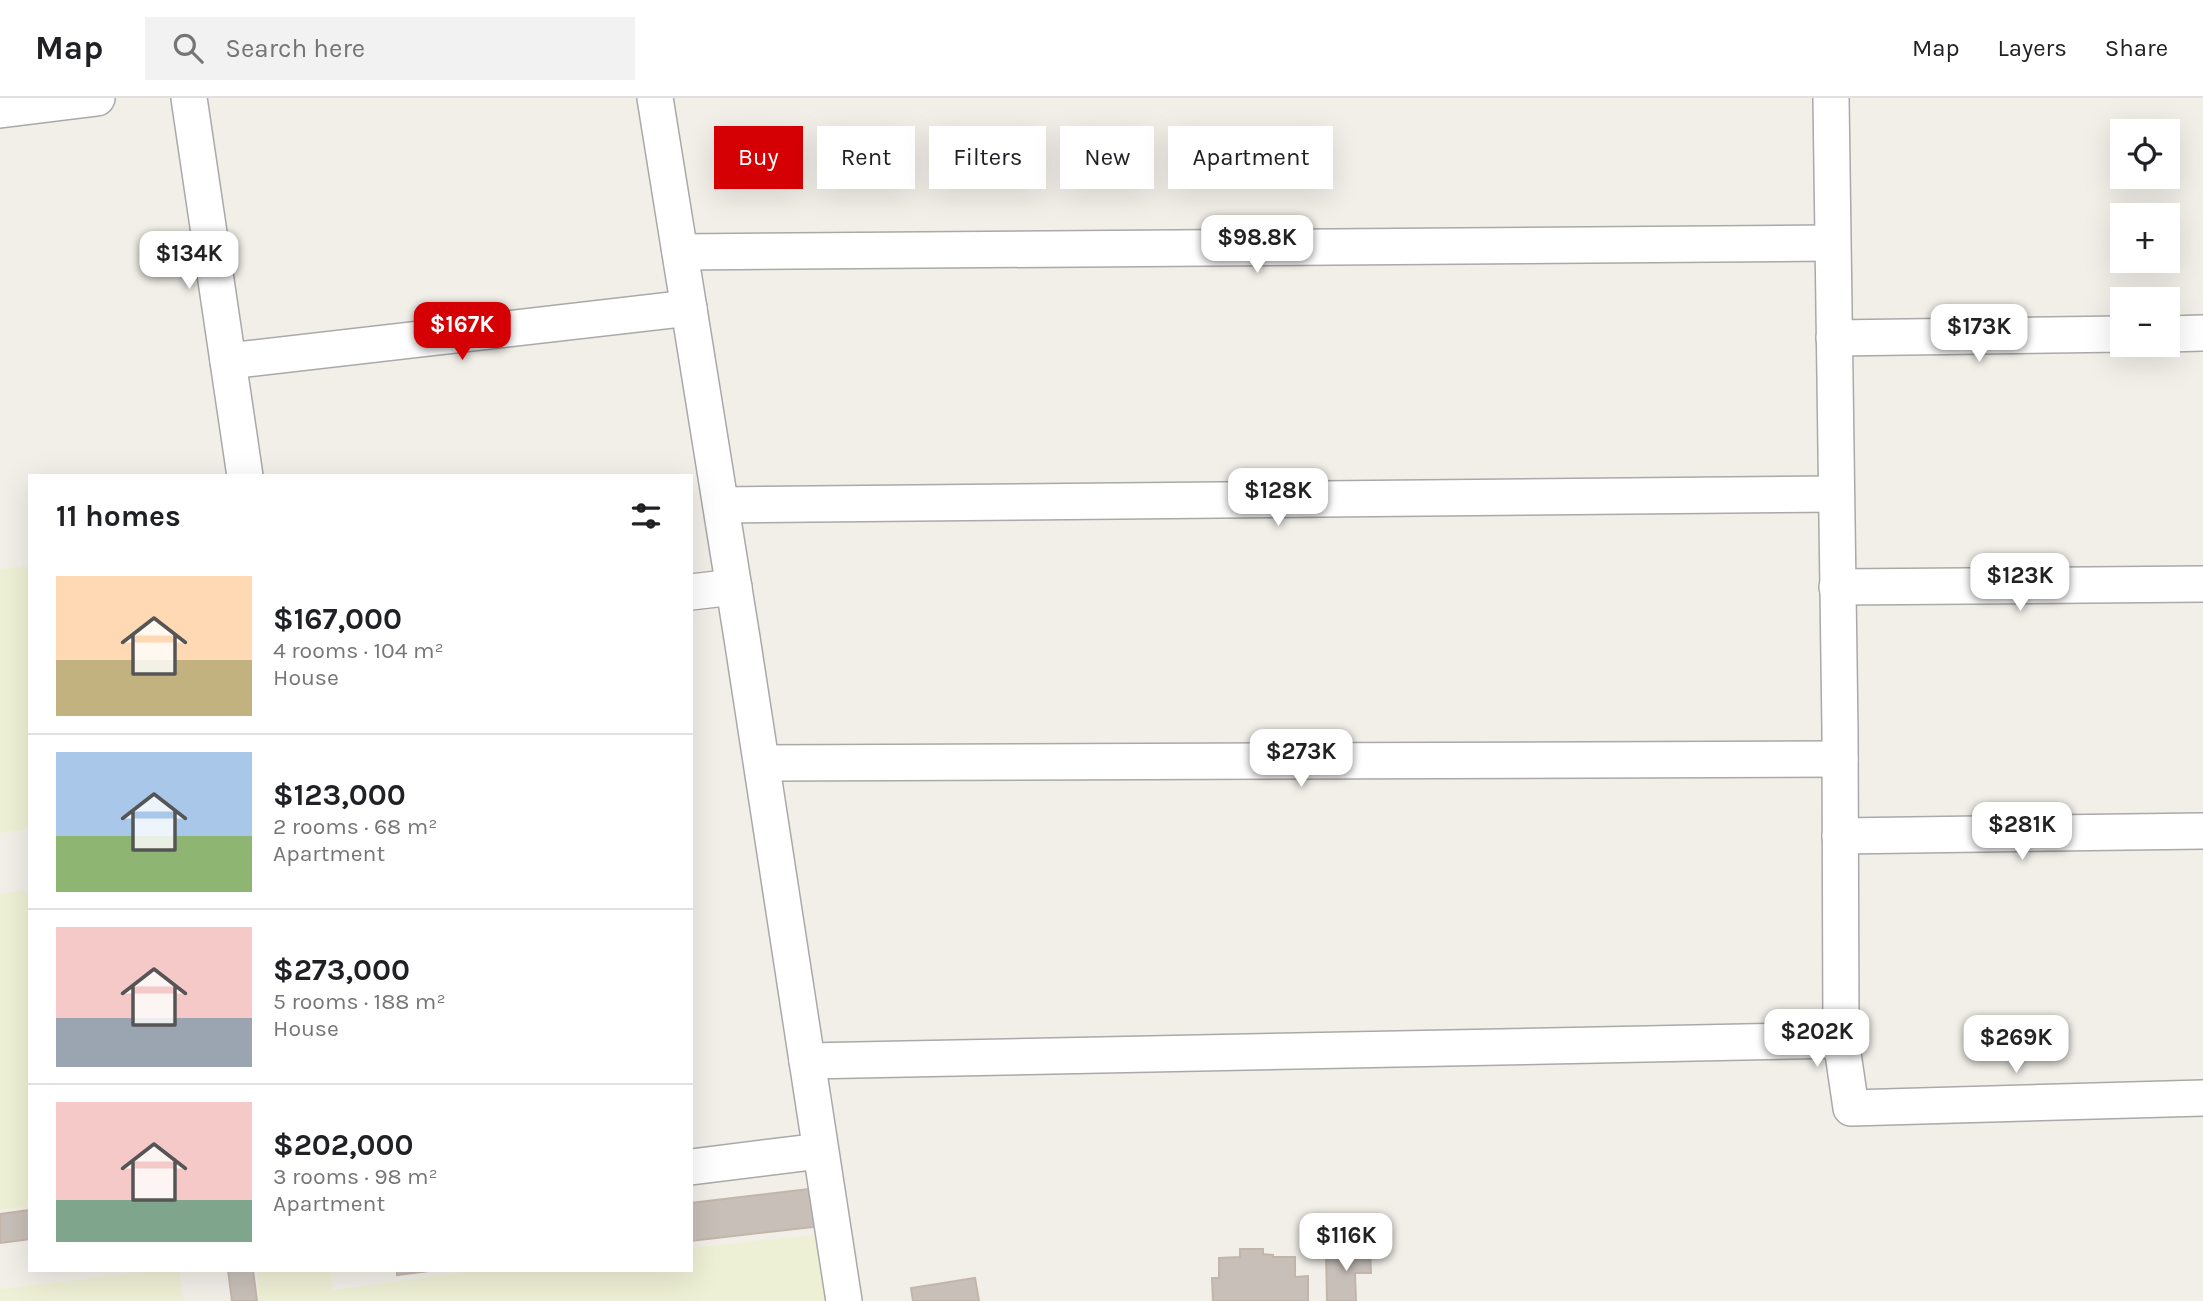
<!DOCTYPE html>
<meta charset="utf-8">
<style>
body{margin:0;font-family:Karla,sans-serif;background:#f2f2f2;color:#202124;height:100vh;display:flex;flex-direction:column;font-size:26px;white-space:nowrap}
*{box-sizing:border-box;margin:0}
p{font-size:23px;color:#757577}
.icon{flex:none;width:38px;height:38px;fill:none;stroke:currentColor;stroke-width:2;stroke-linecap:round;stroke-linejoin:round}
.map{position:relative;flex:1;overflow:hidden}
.details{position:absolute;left:28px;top:376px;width:665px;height:798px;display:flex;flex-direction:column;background:#fff;border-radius:0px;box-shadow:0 7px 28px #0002}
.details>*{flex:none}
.banner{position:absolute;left:714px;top:28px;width:665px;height:63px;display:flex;gap:14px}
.fabs{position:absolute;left:2110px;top:21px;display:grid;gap:14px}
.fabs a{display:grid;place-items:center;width:70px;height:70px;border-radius:0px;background:#fff;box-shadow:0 7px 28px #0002;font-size:35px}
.price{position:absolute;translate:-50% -60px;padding:0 16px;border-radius:14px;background:#fff;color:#222;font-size:23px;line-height:46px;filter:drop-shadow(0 2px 4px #0008)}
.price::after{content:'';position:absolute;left:50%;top:42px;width:21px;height:16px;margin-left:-10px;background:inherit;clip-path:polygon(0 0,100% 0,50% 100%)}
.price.active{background:#d40003;color:#fff}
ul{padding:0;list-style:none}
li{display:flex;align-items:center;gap:21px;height:175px;padding:0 28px}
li+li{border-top:2px solid #e0e0e0}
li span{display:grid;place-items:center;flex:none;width:196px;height:140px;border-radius:0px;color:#555}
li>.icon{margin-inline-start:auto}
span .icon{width:84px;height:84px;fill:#fffc;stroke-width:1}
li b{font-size:30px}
h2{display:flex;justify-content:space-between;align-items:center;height:84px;padding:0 28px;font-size:30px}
.tag{padding:0 24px;border-radius:0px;background:#fff;box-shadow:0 7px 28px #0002;font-size:24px;line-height:63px}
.tag.active{background:#d40003;color:#fff}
header{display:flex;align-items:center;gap:42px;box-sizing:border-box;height:98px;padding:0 35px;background:#fff;border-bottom:2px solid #e0e0e0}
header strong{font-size:33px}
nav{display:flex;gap:38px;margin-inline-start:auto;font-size:24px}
.search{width:490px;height:63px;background:#f2f2f2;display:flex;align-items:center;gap:18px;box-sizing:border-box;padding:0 24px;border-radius:0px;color:#757577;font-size:26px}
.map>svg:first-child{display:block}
.farmland{fill:#eef0d5}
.building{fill:#c7bfb8;stroke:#c4b5ab;stroke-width:2}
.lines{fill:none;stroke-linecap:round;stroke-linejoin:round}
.street-casing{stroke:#a9a9a9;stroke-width:38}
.street{stroke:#fff;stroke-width:35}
</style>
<header>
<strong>Map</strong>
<div class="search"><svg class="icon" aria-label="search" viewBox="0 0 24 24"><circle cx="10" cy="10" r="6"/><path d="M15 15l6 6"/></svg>Search here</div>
<nav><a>Map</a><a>Layers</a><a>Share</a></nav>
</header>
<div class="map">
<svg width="2203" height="1203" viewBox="0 0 2203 1203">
<rect width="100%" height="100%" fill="#f2efe9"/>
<!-- farmland -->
<g class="farmland">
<polygon points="30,468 30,731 0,735 0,471"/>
<polygon points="30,791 30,1108 0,1112 0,796"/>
<polygon points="821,1136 831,1203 259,1203 257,1173 331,1173 332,1192 475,1173 691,1172 691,1150"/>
<polygon points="151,1173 179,1173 183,1203 0,1203 0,1191"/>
</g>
<!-- building -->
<g class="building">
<polygon points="817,1090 821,1128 691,1143 691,1105"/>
<polygon points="30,1112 30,1141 0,1145 0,1116"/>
<polygon points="1240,1151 1263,1151 1263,1156 1273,1157 1273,1159 1295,1159 1295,1179 1308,1178 1308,1203 1213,1203 1212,1180 1219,1180 1219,1160 1240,1159"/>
<polygon points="1342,1151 1370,1151 1371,1175 1355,1175 1356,1203 1327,1203 1326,1154 1342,1154"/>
<polygon points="228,1172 253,1172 257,1203 232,1203"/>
<polygon points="397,1172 437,1172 397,1177"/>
<polygon points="975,1180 979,1203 913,1203 911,1190"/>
</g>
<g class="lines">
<defs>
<g id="street">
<polyline points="189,0 245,378"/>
<polyline points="655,0 742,540 844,1203"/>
<polyline points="0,12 97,0"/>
<polyline points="680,154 1832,145"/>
<polyline points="2168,236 2203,235"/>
<polyline points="1834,240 2123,236"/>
<polyline points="228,263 689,210"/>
<polyline points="721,407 1836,396"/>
<polyline points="1837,489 2203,486"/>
<polyline points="691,494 734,489"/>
<polyline points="762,665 1840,661"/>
<polyline points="1840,738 2203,733"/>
<polyline points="1841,942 1851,1010 2203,1000"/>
<polyline points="807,963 1841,942 1840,633 1831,0"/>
<polyline points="691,1069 820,1053"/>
</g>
</defs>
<!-- street casing -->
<use href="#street" class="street-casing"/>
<!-- street -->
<use href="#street" class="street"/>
</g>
</svg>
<div class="fabs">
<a><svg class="icon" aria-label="locate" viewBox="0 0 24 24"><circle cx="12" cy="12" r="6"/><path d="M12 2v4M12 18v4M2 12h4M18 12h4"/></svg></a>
<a>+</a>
<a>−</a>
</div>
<b class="price" style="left:1257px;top:177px">$98.8K</b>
<b class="price" style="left:189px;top:193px">$134K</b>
<b class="price active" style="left:462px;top:264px">$167K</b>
<b class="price" style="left:1979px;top:266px">$173K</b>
<b class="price" style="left:1278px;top:430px">$128K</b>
<b class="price" style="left:2020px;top:515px">$123K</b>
<b class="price" style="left:1301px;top:691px">$273K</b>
<b class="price" style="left:2022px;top:764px">$281K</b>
<b class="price" style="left:1817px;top:971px">$202K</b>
<b class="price" style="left:2016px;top:977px">$269K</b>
<b class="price" style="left:1346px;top:1175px">$116K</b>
<div class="banner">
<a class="tag active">Buy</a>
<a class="tag">Rent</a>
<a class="tag">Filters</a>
<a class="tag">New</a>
<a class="tag">Apartment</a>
</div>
<section class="details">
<h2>11 homes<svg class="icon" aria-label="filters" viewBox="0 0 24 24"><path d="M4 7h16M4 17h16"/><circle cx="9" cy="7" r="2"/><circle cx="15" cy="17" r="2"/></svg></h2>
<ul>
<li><span style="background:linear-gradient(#ffd9b3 60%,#c2b280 0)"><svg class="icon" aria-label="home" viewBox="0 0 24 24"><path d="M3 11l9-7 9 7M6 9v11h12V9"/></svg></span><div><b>$167,000</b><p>4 rooms · 104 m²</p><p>House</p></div></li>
<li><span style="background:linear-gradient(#a9c7e8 60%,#8fb573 0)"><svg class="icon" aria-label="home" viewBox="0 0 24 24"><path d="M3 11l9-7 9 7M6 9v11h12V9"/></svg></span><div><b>$123,000</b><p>2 rooms · 68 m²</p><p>Apartment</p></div></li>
<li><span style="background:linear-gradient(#f6c9c9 65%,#9aa5b1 0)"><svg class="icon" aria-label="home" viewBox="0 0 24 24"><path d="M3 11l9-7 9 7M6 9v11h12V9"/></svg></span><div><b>$273,000</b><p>5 rooms · 188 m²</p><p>House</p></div></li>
<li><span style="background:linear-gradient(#f6c9c9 70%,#7fa58c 0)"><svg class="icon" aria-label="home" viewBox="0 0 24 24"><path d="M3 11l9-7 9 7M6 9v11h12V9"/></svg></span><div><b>$202,000</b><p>3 rooms · 98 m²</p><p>Apartment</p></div></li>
</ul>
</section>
</div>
